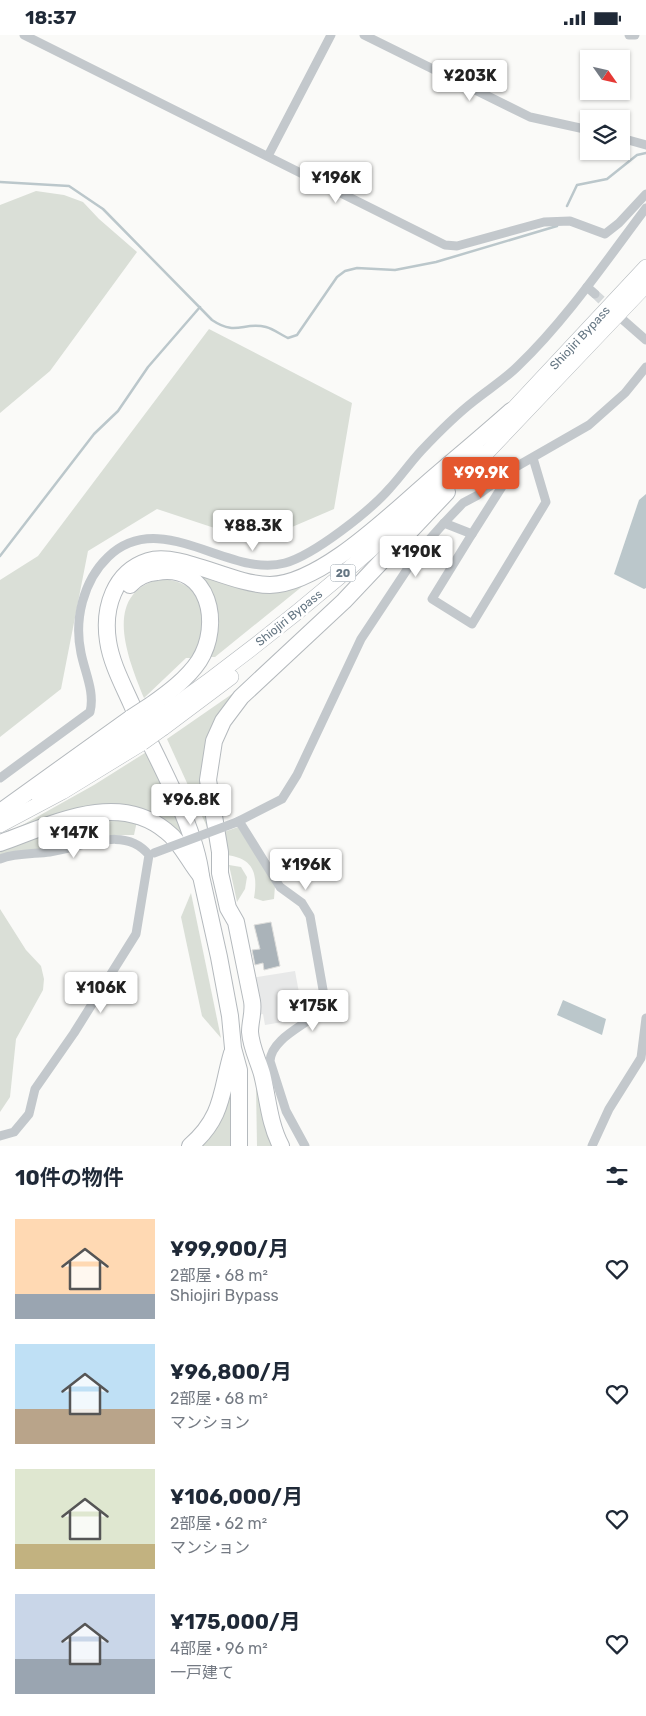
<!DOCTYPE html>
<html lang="ja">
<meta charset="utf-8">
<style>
body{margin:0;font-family:Rubik,"Noto Sans JP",sans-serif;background:#f2f2f3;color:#1f2937;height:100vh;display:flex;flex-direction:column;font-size:19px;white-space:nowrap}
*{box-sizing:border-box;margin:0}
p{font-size:16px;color:#747a83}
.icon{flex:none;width:28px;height:28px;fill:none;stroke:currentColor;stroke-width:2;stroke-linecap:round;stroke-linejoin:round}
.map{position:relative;height:1111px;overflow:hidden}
.drawer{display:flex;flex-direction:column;background:#fff;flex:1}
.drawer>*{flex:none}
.needle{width:32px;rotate:124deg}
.controls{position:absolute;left:580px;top:15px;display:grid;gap:10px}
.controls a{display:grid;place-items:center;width:50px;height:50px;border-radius:0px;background:#fff;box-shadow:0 1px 4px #0004;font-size:25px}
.price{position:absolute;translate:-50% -42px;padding:0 11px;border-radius:5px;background:#fff;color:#222;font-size:16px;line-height:32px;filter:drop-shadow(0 1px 2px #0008)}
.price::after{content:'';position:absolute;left:50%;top:30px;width:15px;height:11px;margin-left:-8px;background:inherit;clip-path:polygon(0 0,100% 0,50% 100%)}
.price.active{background:#e4572e;color:#fff}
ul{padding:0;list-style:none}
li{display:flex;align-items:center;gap:15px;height:125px;padding:0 15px}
li span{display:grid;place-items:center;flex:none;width:140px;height:100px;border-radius:0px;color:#555}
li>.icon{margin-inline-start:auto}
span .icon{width:60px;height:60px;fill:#fffc;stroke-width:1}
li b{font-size:21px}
h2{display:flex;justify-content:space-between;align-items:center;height:60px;padding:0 15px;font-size:21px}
.status{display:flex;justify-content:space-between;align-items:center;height:35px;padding:0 25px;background:#fff;direction:ltr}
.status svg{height:14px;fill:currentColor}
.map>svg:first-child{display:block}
.built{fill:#e8e9e9}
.green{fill:#dadfd7}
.water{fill:#bbc7cb}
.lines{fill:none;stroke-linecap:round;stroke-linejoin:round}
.stream{stroke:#bbc7cb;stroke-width:2.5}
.building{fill:#aab3b9;stroke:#dcdcda}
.minor-tunnel{stroke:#d5d9db;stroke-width:9;stroke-dasharray:9 4.5;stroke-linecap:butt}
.trunk-casing{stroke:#b4b9bd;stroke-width:16}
.motorway-casing{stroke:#b4b9bd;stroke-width:18}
.minor{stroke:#c3c8cc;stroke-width:9}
.trunk{stroke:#fff;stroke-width:15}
.motorway{stroke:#fff;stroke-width:16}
.trunk-bridge-casing{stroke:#b4b9bd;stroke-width:16;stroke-linecap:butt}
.motorway-bridge-casing{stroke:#b4b9bd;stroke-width:18;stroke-linecap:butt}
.minor-bridge{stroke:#c3c8cc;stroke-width:9}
.trunk-bridge{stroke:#fff;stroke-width:15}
.motorway-bridge{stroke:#fff;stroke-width:16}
.labels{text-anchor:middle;stroke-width:5;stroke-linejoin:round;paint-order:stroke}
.shield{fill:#fff;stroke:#939fa8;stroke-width:1}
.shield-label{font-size:11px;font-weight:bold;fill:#657683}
.street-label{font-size:12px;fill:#657683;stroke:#fff}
</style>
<div class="status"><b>18:37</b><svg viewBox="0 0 49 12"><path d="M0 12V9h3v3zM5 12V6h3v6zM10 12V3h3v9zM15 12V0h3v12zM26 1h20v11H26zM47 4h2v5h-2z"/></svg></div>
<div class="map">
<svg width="646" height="1111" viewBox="0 0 646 1111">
<rect width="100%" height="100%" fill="#fafaf8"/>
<!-- built -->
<polygon class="built" points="295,936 302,974 294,976 295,985 265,990 263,979 258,980 251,943"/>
<!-- green -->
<g class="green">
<polygon points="36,156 64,160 83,167 99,184 137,217 50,336 0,378 0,170"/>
<polygon points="209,294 352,368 334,474 257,507 157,474 88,516 61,654 0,702 0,545 38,521"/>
<path d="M189 533 288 555 304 550 215 622H211L210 619C227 578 218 563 189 533Z"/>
<path d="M161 544C207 546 215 590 191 623H186L144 663C129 625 100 558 161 544Z"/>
<polygon points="232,659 234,660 219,684 210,790 207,792 167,704"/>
<path d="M148 716 185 800 180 802C177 795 168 787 162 783 115 752 58 781 10 797L94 750Z"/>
<polygon points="96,783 137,786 134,800 102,800 52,813 0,821 0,815 54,795"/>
<path d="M238 792 275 851 274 864 263 866 254 863C258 839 254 823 226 820L221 798Z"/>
<polygon points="229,830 241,832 247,842 245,854 237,867"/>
<polygon points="191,858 221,1003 202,981 181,882"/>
<polygon points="0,874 26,915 41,931 44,944 43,955 16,1004 10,1062 0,1077"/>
<polygon points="234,1040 234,1111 198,1111"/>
<polygon points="256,1051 259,1052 275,1111 257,1111"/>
</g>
<!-- water -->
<g class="water">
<polygon points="646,459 646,553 644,554 614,539 639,465"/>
<polygon points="563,965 606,984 602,1000 557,980"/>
</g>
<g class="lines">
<!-- stream -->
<g class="stream">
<path d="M0 147 69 151 103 174 212 285C237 302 243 286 266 292 274 294 281 300 288 303L297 300 337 242 345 236 357 233 395 235 436 227 557 191"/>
<polyline points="567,171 577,150 607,144 637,120 646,118"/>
<polyline points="0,521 94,399 118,376 148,332 200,272"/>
</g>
</g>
<!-- building -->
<polygon class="building" points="271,887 280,931 264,935 263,928 255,930 252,915 260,914 254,890"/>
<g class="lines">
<!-- minor-tunnel -->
<polyline class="minor-tunnel" points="595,259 611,274"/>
<defs>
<g id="trunk">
<polyline points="504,384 646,232"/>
<polyline points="473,432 646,250"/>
<path d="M159 682C272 602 379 513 477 415"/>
<polyline points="163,693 231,642"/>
<polyline points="38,760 138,696"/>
<polyline points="0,790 62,757 142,708"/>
</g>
<g id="motorway">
<path d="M130 550C137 542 146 538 157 537 210 528 222 590 199 626 187 644 168 658 151 670"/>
<polyline points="0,777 131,683"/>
<path d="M0 808C51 790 117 755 166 796 181 807 189 827 201 841"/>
<path d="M190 1111C224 1082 221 1055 232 1018"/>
<path d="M239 1111V1035L233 1013 230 981 219 922 201 841C195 788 153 718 131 668 122 648 111 627 108 606 103 573 114 537 148 526 179 516 232 550 270 550 320 549 388 482 425 450 454 425 483 401 511 376"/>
<path d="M281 1111C269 1088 268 1063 262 1039 258 1025 251 1012 250 997 250 986 254 977 252 966L236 887 228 873 220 838V817L208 745 214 706 223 686 241 662 344 566 447 457"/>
</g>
</defs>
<!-- trunk casing -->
<use href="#trunk" class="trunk-casing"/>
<!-- motorway casing -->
<use href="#motorway" class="motorway-casing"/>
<!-- minor -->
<g class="minor">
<polyline points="24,0 445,210 457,211 544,187 570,186 605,199 619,188 646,159"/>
<polyline points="364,0 530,82 589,95"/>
<polyline points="629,0 635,0"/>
<polyline points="621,103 646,110"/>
<polyline points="268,121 331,0"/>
<polyline points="587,252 595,259"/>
<polyline points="622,284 646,305"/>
<polyline points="444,488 472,499 510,439"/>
<polyline points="472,499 432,564 472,589 546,467 533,423"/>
<path d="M0 743 90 677C95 657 85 638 81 618 74 585 83 546 108 522 161 471 230 544 285 528 314 520 370 476 390 453 401 441 410 428 421 416 437 399 456 380 474 366 489 354 505 344 518 331 566 285 606 226 646 173"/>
<path d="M239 786 280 852 302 868 310 881 325 966C321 972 317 977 313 982 299 993 271 1006 270 1026L286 1076 305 1111"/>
<polyline points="237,787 282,764 297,740 361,604 420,515 444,488 463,468 478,460 514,433 589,390 625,358 646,332"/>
<path d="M0 824C15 818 34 819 50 817 82 813 124 789 149 820L136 899 74 998 35 1054 29 1079 14 1097 0 1101"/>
<polyline points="592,1111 609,1074 641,1023 646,983"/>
</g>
<!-- trunk -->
<use href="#trunk" class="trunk"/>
<!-- motorway -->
<use href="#motorway" class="motorway"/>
<defs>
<g id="trunk-bridge">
<polyline points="138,696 159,682"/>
<polyline points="142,708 163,693"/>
</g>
<polyline id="motorway-bridge" points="131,683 151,670"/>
</defs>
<!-- trunk-bridge casing -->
<use href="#trunk-bridge" class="trunk-bridge-casing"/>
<!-- motorway-bridge casing -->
<use href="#motorway-bridge" class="motorway-bridge-casing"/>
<!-- minor-bridge -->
<polyline class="minor-bridge" points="154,818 237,787"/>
<!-- trunk-bridge -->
<use href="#trunk-bridge" class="trunk-bridge"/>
<!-- motorway-bridge -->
<use href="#motorway-bridge" class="motorway-bridge"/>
</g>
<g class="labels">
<!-- shield labels -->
<rect class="shield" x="330.5" y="529.5" width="25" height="17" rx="4"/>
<g class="shield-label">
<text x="343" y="542">20</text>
</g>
<!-- street labels -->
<g class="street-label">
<text transform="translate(580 303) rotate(-47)" y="4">Shiojiri Bypass</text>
<text transform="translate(289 583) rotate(-39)" y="4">Shiojiri Bypass</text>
</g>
</g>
</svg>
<div class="controls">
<a><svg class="needle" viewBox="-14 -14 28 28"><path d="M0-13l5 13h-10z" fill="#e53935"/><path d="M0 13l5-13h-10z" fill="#747a83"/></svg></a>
<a><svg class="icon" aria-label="layers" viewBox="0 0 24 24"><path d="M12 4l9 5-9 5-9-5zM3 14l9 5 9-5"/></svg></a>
</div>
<b class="price" style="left:470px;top:67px">¥203K</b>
<b class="price" style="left:336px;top:169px">¥196K</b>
<b class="price active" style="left:481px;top:464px">¥99.9K</b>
<b class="price" style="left:253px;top:517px">¥88.3K</b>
<b class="price" style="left:416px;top:543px">¥190K</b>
<b class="price" style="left:191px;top:791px">¥96.8K</b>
<b class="price" style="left:74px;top:824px">¥147K</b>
<b class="price" style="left:306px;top:856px">¥196K</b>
<b class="price" style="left:101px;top:979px">¥106K</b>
<b class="price" style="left:313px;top:997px">¥175K</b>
</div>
<section class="drawer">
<h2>10件の物件<svg class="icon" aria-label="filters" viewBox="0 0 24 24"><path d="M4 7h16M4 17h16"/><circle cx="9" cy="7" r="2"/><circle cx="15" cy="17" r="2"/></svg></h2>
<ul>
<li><span style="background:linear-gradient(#ffd9b3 75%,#9aa5b1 0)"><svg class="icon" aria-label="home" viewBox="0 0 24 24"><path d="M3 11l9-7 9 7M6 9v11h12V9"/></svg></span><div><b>¥99,900/月</b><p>2部屋 · 68 m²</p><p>Shiojiri Bypass</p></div><svg class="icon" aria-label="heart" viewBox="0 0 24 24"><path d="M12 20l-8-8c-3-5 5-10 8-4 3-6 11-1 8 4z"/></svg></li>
<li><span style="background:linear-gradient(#bfe0f5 65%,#b9a48a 0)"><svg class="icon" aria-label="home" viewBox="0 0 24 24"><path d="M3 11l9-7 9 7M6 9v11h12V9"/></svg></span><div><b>¥96,800/月</b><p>2部屋 · 68 m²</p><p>マンション</p></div><svg class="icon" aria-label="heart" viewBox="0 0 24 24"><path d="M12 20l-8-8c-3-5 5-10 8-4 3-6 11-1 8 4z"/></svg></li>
<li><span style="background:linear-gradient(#dfe7d0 75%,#c2b280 0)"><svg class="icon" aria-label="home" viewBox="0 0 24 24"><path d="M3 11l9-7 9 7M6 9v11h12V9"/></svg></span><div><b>¥106,000/月</b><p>2部屋 · 62 m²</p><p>マンション</p></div><svg class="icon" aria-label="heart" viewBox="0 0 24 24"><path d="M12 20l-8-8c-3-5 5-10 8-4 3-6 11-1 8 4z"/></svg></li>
<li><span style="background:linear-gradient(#c9d6e8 65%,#9aa5b1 0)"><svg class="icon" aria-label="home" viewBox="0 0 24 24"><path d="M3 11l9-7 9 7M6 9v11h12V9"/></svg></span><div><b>¥175,000/月</b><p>4部屋 · 96 m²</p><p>一戸建て</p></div><svg class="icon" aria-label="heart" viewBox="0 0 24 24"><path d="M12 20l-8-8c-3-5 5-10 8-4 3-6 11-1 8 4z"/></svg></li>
</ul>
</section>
